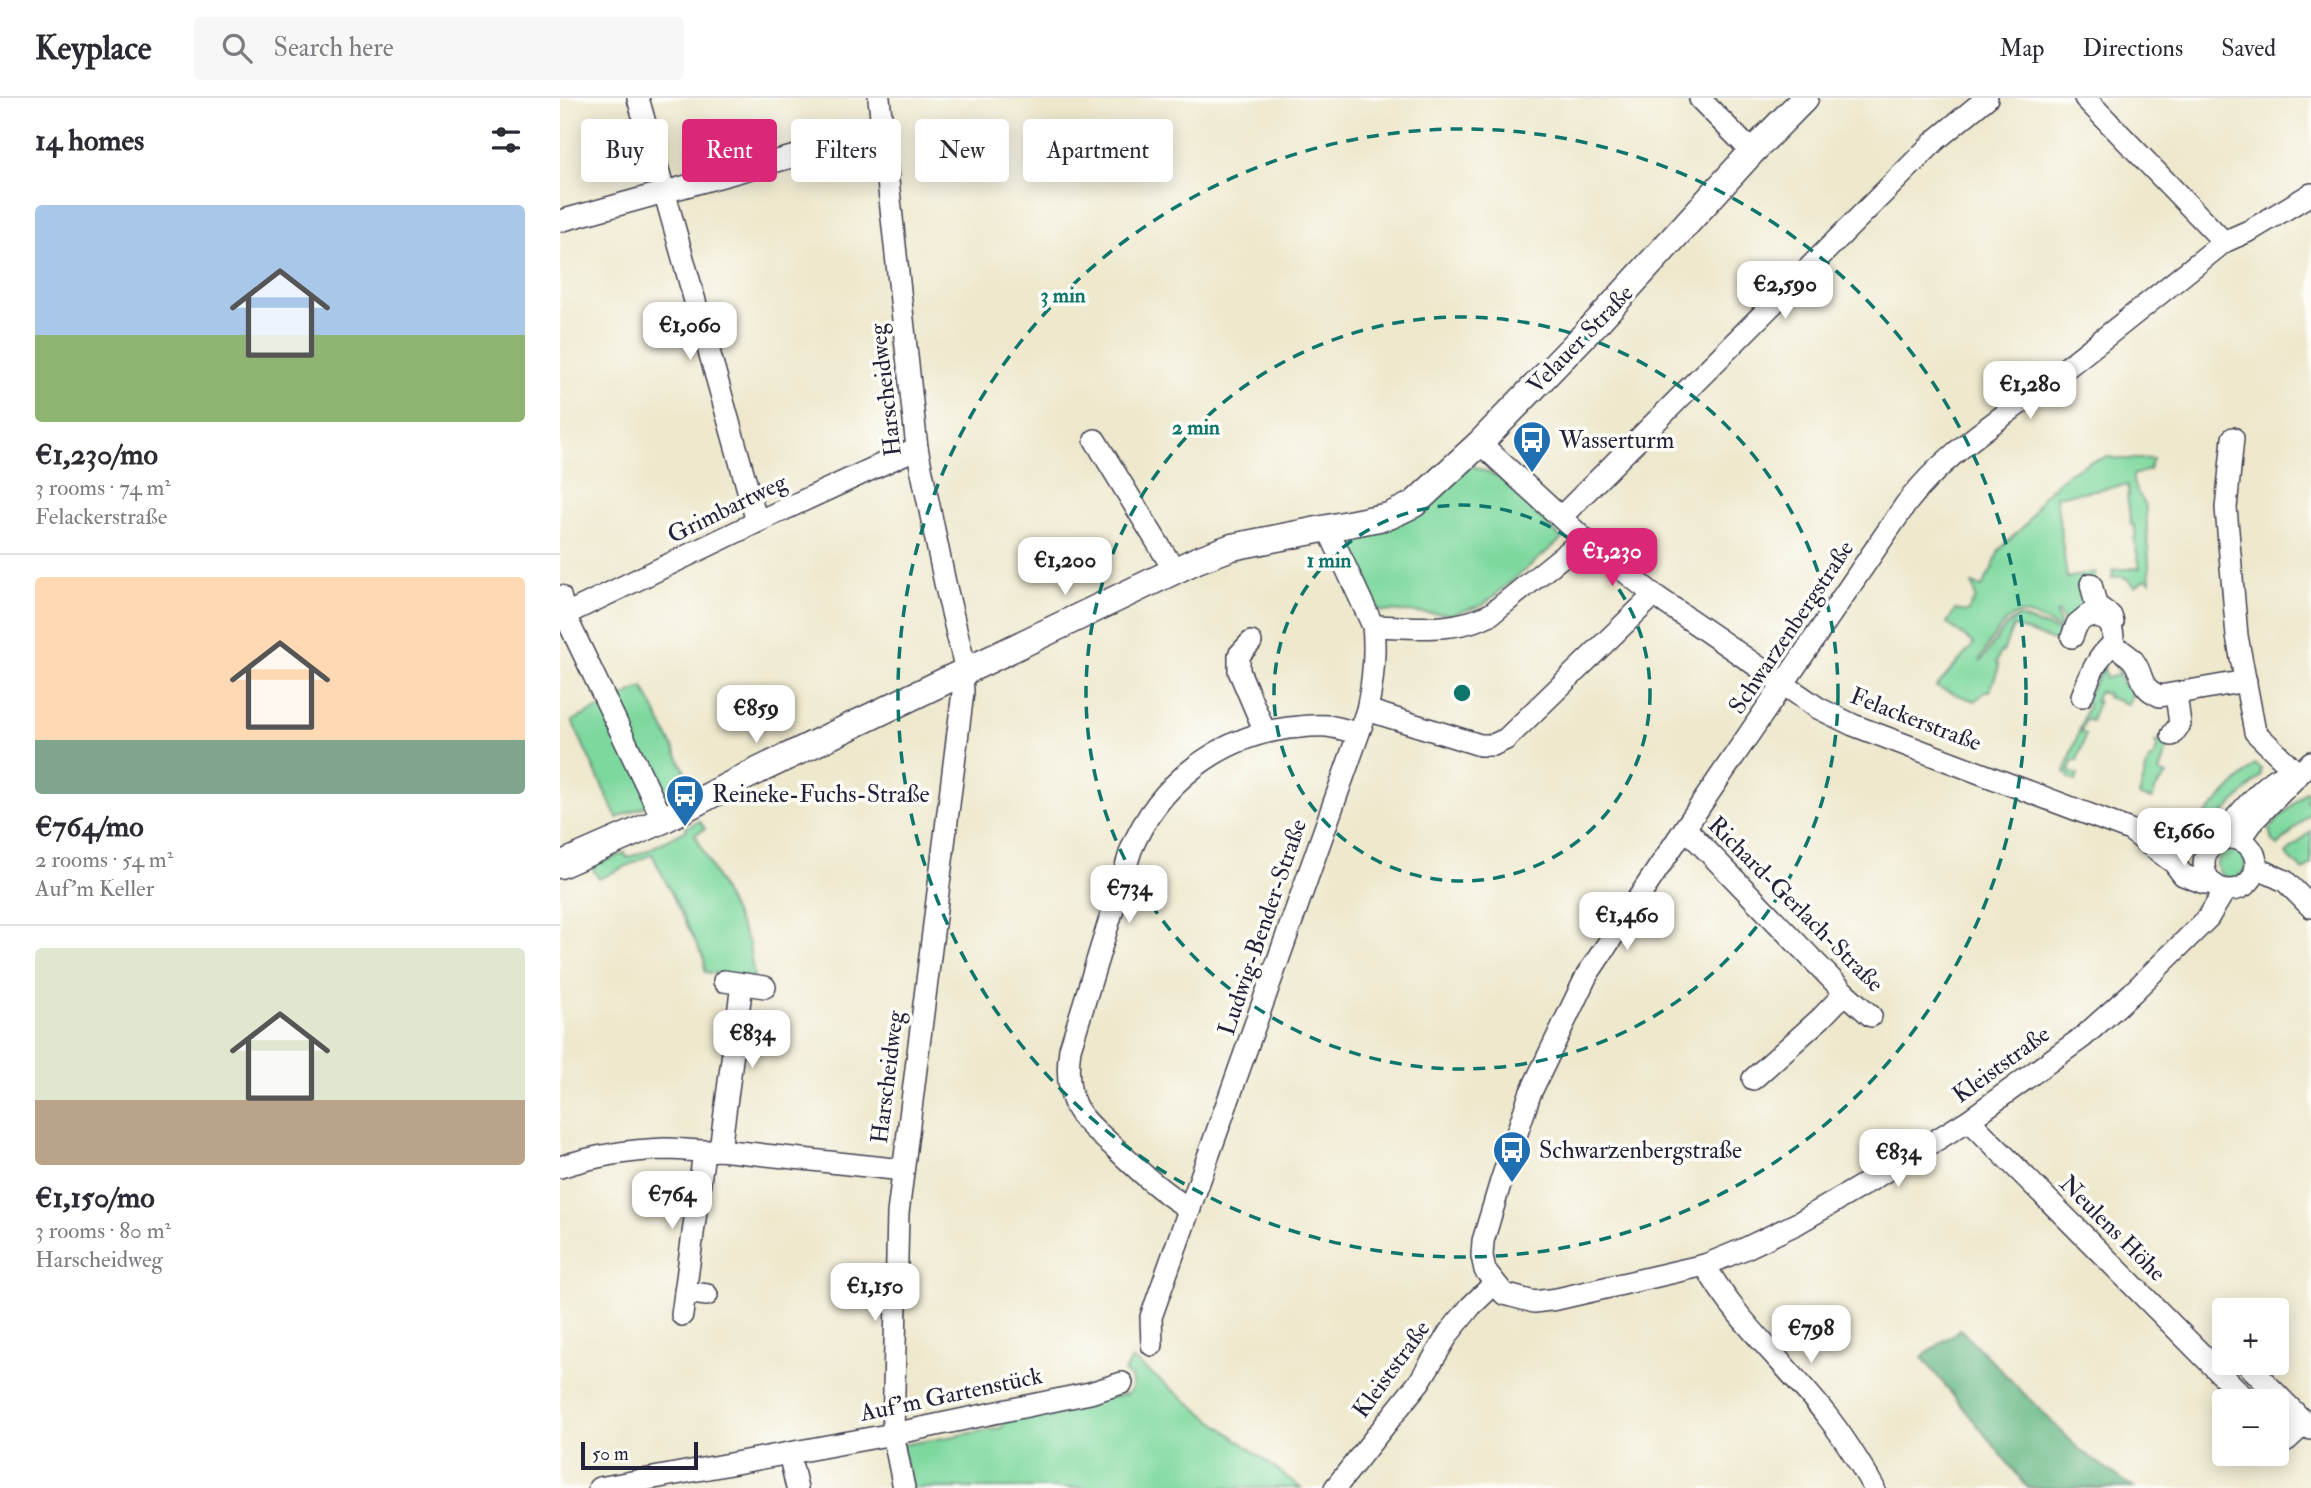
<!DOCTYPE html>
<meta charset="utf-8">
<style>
body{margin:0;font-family:"IM FELL Double Pica",serif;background:#f7f7f7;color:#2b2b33;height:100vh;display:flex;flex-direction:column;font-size:26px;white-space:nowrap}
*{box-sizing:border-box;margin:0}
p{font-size:23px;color:#7c7c81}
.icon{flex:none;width:38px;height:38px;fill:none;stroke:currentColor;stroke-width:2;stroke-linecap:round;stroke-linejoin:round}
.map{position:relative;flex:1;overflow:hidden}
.drawer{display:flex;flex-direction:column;background:#fff;width:560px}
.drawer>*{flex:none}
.banner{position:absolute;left:21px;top:21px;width:665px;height:63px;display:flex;gap:14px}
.fabs{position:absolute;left:1652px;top:1200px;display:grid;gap:14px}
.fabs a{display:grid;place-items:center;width:77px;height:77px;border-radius:7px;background:#fff;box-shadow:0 4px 18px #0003;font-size:35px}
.scale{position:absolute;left:21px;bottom:18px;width:117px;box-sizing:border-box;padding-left:7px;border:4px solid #22223b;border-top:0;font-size:19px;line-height:24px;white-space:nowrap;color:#22223b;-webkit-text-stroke:5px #fdfcf7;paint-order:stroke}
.price{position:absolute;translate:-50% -60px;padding:0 16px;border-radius:14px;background:#fff;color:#222;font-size:23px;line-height:46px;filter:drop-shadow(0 2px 4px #0008)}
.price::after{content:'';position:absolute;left:50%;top:42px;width:21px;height:16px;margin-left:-10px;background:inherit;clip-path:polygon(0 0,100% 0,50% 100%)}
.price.current{background:#db2777;color:#fff}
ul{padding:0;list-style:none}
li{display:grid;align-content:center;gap:14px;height:371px;padding:0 35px}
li+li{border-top:2px solid #e1e1e2}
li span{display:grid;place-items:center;height:217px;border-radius:7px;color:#555}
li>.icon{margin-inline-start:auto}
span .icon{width:126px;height:126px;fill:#fffc;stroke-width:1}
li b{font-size:30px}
h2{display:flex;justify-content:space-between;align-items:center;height:84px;padding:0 35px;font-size:30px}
.pill{padding:0 24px;border-radius:7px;background:#fff;box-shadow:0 4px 18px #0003;font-size:24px;line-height:63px}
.pill.current{background:#db2777;color:#fff}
header{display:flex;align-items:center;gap:42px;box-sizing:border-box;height:98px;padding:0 35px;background:#fff;border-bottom:2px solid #e1e1e2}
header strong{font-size:33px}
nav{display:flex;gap:38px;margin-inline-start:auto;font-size:24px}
.search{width:490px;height:63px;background:#f7f7f7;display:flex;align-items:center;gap:18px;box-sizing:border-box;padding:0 24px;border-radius:7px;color:#7c7c81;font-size:26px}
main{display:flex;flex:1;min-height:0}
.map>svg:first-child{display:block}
.green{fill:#7dd89e;stroke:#507d6c;stroke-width:2}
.forest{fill:#66b885;stroke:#446d60;stroke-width:2}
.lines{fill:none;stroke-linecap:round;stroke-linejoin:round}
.minor-casing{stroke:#414051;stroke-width:24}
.major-casing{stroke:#414051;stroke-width:29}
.minor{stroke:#fff;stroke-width:21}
.major{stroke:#fff;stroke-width:26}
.ring{fill:none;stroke:#0f766e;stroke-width:3.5;stroke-dasharray:12 9}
.labels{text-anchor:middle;stroke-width:7;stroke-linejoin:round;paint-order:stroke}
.street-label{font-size:24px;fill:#22223b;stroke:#fdfcf7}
.poi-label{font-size:24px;fill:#22223b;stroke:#fdfcf7;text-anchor:start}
.centre{fill:#0f766e;stroke:#fdfcf7;stroke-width:3.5}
.ring-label{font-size:21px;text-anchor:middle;font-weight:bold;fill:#0f766e;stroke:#fdfcf7;stroke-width:7;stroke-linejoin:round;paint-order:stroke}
</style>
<header>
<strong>Keyplace</strong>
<div class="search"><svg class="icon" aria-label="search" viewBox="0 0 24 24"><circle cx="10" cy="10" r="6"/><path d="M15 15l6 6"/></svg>Search here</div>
<nav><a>Map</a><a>Directions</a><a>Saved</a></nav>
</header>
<main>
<section class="drawer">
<h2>14 homes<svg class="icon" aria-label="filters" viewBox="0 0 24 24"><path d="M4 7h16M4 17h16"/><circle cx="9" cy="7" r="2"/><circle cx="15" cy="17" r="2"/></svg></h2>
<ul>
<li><span style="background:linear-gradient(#a9c7e8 60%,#8fb573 0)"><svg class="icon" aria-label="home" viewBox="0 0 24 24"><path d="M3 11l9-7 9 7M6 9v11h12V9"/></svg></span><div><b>€1,230/mo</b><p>3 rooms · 74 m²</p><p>Felackerstraße</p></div></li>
<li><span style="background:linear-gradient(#ffd9b3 75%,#7fa58c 0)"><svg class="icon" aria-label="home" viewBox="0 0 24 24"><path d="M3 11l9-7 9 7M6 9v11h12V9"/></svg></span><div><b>€764/mo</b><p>2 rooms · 54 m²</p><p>Auf'm Keller</p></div></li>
<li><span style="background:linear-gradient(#dfe7d0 70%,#b9a48a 0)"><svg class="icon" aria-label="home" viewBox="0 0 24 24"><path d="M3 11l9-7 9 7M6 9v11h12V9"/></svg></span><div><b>€1,150/mo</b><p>3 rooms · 80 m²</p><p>Harscheidweg</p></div></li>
</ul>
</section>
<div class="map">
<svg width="1751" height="1390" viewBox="0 0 1751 1390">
<rect width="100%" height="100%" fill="#fdfcf7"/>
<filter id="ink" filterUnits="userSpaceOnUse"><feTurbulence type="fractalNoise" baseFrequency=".0143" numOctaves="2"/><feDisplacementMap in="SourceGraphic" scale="14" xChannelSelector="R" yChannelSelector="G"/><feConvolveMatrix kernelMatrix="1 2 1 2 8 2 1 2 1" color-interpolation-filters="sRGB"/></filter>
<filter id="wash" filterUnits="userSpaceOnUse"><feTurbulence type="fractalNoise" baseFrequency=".00686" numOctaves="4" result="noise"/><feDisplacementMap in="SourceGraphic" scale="28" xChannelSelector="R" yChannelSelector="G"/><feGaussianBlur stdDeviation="1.57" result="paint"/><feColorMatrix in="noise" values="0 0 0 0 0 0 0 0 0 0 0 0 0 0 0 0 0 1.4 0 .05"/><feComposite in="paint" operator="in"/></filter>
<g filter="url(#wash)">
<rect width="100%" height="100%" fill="#eee8cd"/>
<!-- green -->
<g class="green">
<path d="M1549 359C1563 363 1578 360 1593 361L1589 372 1573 377C1572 395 1583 395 1586 412L1590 484 1586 481 1575 488C1567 480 1563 476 1552 480L1553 472 1580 470 1574 440 1576 439 1574 427H1571L1567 397H1569L1567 387 1496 398 1507 480 1535 474 1531 508 1511 527 1505 525 1498 514 1496 515 1502 532C1490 527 1478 519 1465 516 1446 512 1428 548 1420 561L1421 563C1434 547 1440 529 1459 519L1503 535 1510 531 1504 547 1453 528 1443 554 1441 553 1437 563 1439 569 1430 593H1426L1415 603 1376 589 1414 546 1387 525 1395 512 1407 514 1416 500 1412 486 1422 489 1433 469 1439 452 1467 425 1483 398 1507 376 1529 364Z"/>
<polygon points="908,366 939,379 1002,441 923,507 893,516 820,513 778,437"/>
<polygon points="1558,564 1570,571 1559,576 1563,587 1574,583 1575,590 1568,606 1547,599 1548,596 1539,593 1535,603 1538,604 1531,623 1526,621 1521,634 1526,636 1517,663 1512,663 1509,674 1518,677 1516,683 1510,681 1505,674 1528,607 1526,599 1544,569 1546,580 1559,577 1556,565"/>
<path d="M83 589 133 689C108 701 82 708 57 720L12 623Z"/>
<polygon points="1596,643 1609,644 1599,674 1607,677 1596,690 1592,701 1579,698 1589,661 1592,662 1598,648 1595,646"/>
<polygon points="1695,666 1701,671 1700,679 1636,743 1620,742"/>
<polygon points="1746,693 1750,698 1746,702 1751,708 1751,714 1718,748 1713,743 1709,731"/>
<polygon points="140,723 145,731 135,736 189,846 194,880 145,874 144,861 92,756 39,781 31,768 65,755 67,760 88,752 127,732 126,729"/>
<polygon points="1751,733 1751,766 1743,773 1726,756"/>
<circle cx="1671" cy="766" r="14"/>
<path d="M572 1261 741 1390H350L342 1347 441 1330 451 1318 567 1296 572 1291C573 1282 571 1278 564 1274Z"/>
</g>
<!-- forest -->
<polygon class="forest" points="1400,1231 1520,1352 1574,1390 1468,1390 1362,1259"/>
</g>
<g filter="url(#ink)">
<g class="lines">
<defs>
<g id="minor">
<polyline points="78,0 197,424"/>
<polyline points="319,0 357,350 385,485 406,573"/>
<polyline points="1525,0 1664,144"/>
<polyline points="1140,1 1192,54"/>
<polyline points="0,123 322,34"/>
<polyline points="1673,340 1666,410 1677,538 1695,634 1738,676"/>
<polyline points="535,342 614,472"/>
<polyline points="920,345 1024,441 1094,497 1258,610 1293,627 1570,732 1614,765 1623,777 1644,785 1652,785"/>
<polyline points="1001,419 1376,42 1427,0"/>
<polyline points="1531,486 1536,507 1551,518 1553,524"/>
<polyline points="0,498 5,517 103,722"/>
<polyline points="0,519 197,424 357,350"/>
<path d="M813 528C854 529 893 535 931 516L1024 441"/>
<path d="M1512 539 1517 526 1528 517C1549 521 1554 525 1553 546 1536 560 1530 578 1522 598"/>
<polyline points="691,544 679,557 679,573 705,634"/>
<path d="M1553 546C1558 551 1567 556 1572 561 1585 576 1577 589 1600 598L1686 583"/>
<polyline points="807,612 920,647 933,647 946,641 1094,497"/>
<polyline points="1612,637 1620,626 1616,596"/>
<polyline points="1125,730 1285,895 1311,918"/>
<circle cx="1670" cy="766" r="26"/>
<path d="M1661 741C1669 726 1706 683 1722 678 1727 676 1733 676 1738 676"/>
<polyline points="1680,742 1695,721 1751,664"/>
<polyline points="1697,770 1725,783 1751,809"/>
<path d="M1665 792 1648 820 1572 895 1523 939 1409 1022 1298 1090 1238 1125 1184 1151 1145 1167 997 1201 974 1204 944 1196 925 1172 922 1158 923 1143 941 1083 970 996 1027 877 1125 730 1346 406C1388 352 1439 323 1492 281 1550 236 1607 190 1664 144L1691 132 1751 96"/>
<polyline points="164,883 205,889"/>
<polyline points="1193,981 1261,920 1285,895"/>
<polyline points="1409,1022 1660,1275 1670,1265"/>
<polyline points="160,1052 182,886"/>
<path d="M0 1069C34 1058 69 1052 105 1051 124 1051 141 1055 160 1052L343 1072"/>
<path d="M630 1111C601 1094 578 1072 554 1049 541 1037 525 1025 516 1009 507 990 507 971 510 951L571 752C598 686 659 639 729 630 741 629 755 627 767 628 777 629 788 633 798 635"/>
<path d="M1145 1167C1176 1224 1228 1267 1267 1318 1285 1341 1300 1365 1314 1390"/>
<polyline points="125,1194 147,1197"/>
<polyline points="122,1217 144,1054"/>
<path d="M592 1247 591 1219 807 612C813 584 816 557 813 528L767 429"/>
<polyline points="1686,1265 1751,1331"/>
<polyline points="1660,1275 1689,1304"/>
<polyline points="1717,1331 1727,1342 1745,1325"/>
<polyline points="229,1355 237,1390"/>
<polyline points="39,1390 333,1336 530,1295 562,1285"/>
<polyline points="344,1390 333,1336 338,1115 403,594 402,576"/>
<polyline points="775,1390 860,1283 889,1235 911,1208 934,1186"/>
</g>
<polyline id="major" points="0,767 103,722 185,679 637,462 672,449 829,418 854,406 920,345 1038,223 1191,55 1245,0"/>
</defs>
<!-- minor casing -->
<use href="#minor" class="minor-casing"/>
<!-- major casing -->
<use href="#major" class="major-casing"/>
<!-- minor -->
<use href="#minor" class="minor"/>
<!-- major -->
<use href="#major" class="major"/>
</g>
</g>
<!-- distance rings -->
<g class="ring">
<circle cx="902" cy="595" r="188"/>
<circle cx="902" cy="595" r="376"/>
<circle cx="902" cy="595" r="564"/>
</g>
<!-- icons -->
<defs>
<symbol id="bus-pin" viewBox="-11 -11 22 30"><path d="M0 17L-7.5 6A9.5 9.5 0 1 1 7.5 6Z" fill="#1f6fb2" stroke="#fdfcf7"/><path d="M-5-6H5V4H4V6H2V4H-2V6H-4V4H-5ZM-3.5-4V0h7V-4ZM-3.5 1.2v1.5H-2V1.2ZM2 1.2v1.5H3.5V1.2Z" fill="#fff"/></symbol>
</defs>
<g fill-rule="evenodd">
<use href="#bus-pin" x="950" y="320" width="44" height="60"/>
<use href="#bus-pin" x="103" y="674" width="44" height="60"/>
<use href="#bus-pin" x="930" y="1030" width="44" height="60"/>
</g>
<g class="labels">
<!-- street labels -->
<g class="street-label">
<text transform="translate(1020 241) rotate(-46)" y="8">Velauer Straße</text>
<text transform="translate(325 292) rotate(-97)" y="8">Harscheidweg</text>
<text transform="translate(167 410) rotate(-26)" y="8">Grimbartweg</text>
<text transform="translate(1231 529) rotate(-56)" y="8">Schwarzenbergstraße</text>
<text transform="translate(1356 621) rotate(21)" y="8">Felackerstraße</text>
<text transform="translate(1236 806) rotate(45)" y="8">Richard-Gerlach-Straße</text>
<text transform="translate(702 829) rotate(-71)" y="8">Ludwig-Bender-Straße</text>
<text transform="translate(1441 966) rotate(-36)" y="8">Kleiststraße</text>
<text transform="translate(327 979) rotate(-83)" y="8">Harscheidweg</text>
<text transform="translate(1553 1130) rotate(45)" y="8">Neulens Höhe</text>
<text transform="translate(831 1271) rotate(-54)" y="8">Kleiststraße</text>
<text transform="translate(391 1296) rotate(-12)" y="8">Auf'm Gartenstück</text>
</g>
<!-- poi labels -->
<g class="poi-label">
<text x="999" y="350">Wasserturm</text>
<text x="152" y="704">Reineke-Fuchs-Straße</text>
<text x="979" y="1060">Schwarzenbergstraße</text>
</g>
</g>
<circle cx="902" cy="595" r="10" class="centre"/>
<g class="ring-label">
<text x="503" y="204">3 min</text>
<text x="636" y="336">2 min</text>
<text x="769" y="469">1 min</text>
</g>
</svg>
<div class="fabs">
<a>+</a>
<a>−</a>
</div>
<div class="scale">50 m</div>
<b class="price" style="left:1225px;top:223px">€2,590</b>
<b class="price" style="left:130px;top:264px">€1,060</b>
<b class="price" style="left:1470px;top:323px">€1,280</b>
<b class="price current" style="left:1052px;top:490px">€1,230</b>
<b class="price" style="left:505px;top:499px">€1,200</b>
<b class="price" style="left:196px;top:647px">€859</b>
<b class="price" style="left:1624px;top:770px">€1,660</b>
<b class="price" style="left:569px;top:827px">€734</b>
<b class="price" style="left:1067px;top:854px">€1,460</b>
<b class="price" style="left:192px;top:972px">€834</b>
<b class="price" style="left:1338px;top:1091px">€834</b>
<b class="price" style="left:112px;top:1133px">€764</b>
<b class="price" style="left:315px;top:1225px">€1,150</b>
<b class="price" style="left:1251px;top:1267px">€798</b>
<div class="banner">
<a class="pill">Buy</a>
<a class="pill current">Rent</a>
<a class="pill">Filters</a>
<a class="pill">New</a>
<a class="pill">Apartment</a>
</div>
</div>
</main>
